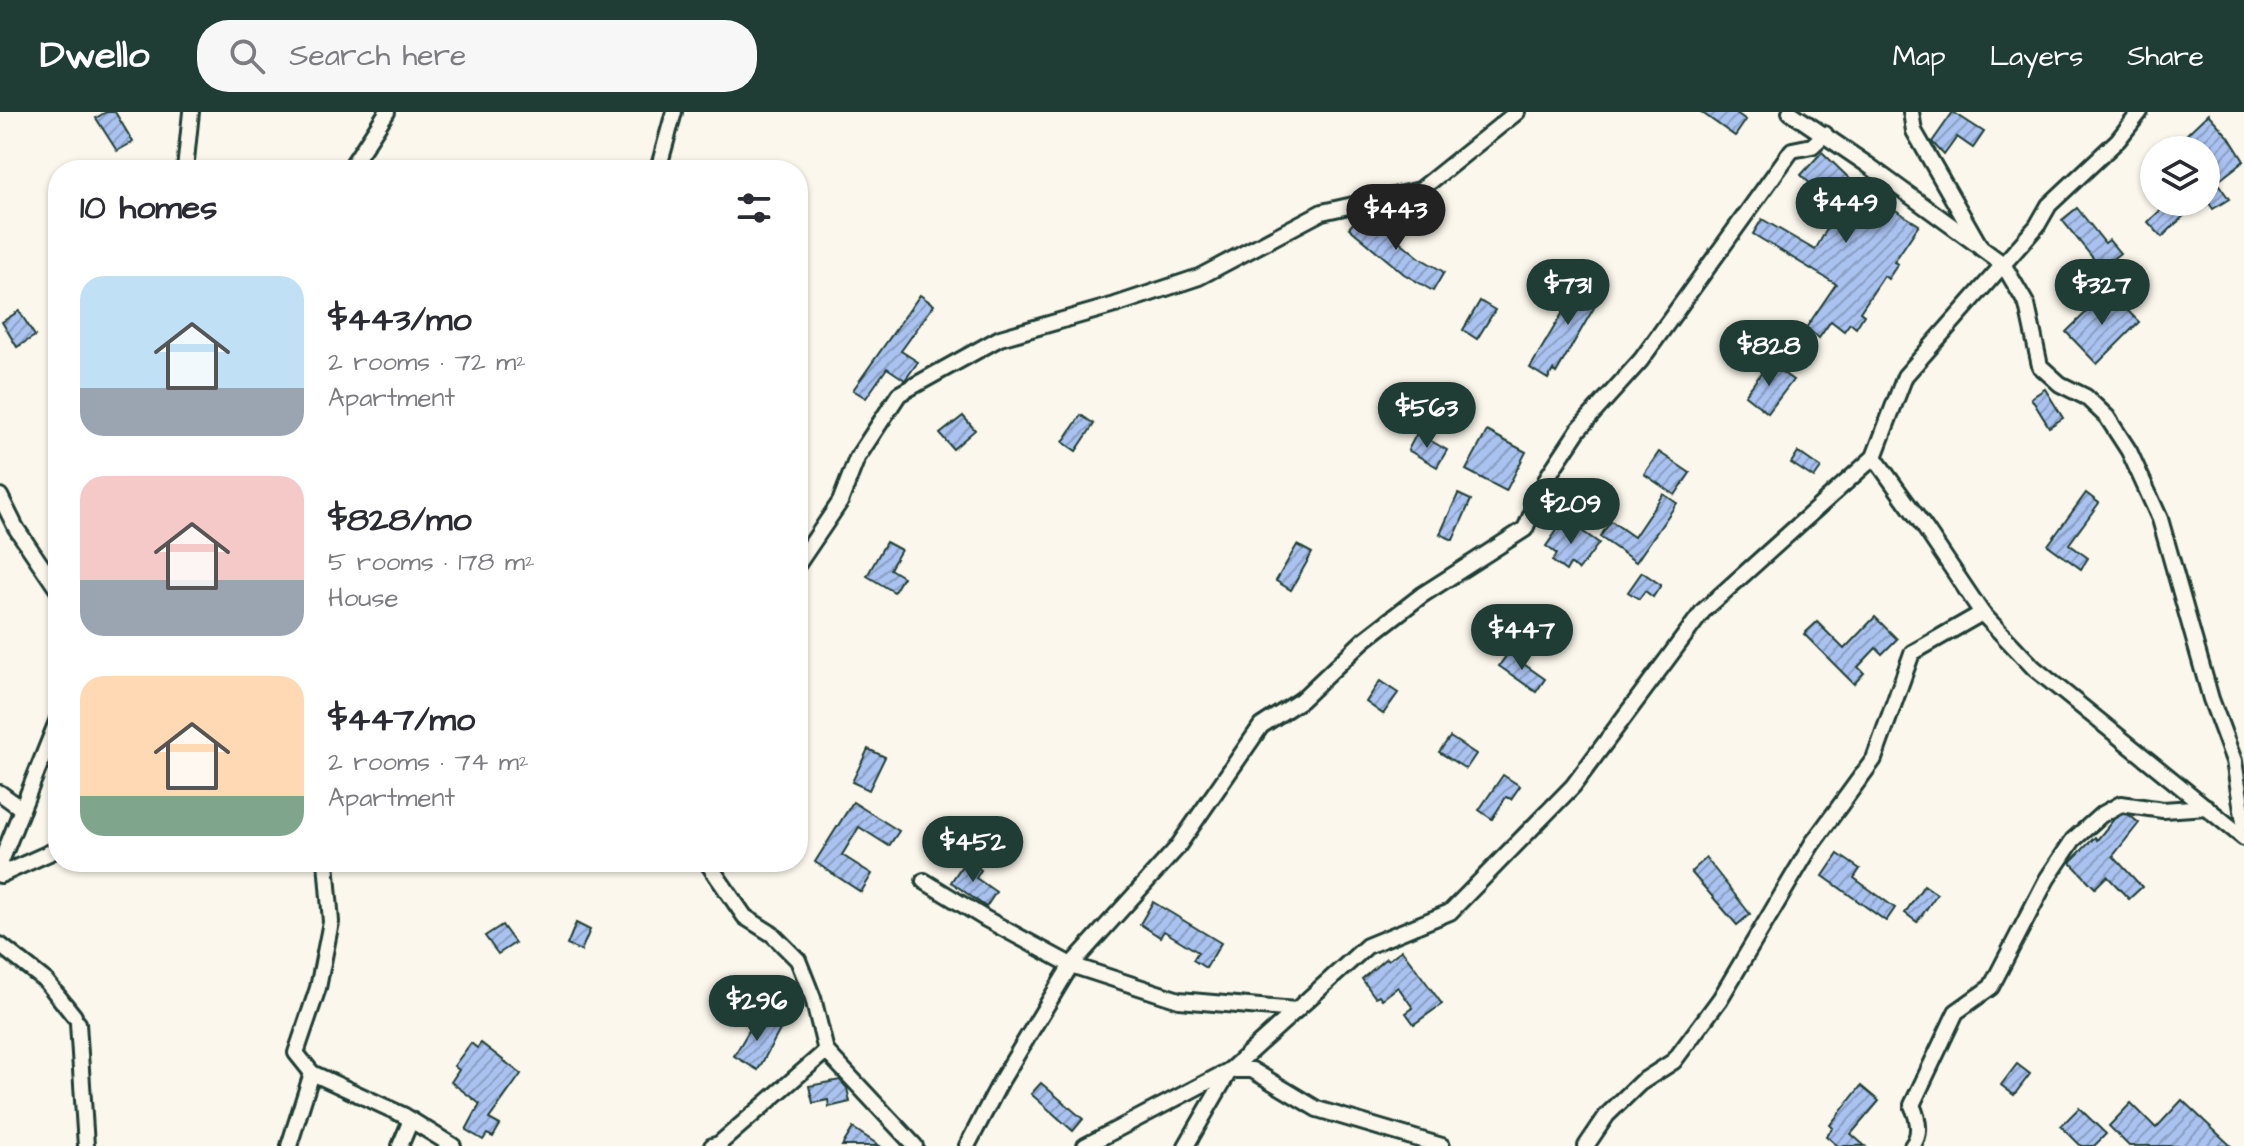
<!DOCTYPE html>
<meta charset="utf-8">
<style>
body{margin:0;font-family:"Architects Daughter",sans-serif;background:#f7f7f7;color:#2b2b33;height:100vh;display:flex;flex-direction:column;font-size:30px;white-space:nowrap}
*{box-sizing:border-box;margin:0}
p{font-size:26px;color:#7c7c81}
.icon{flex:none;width:44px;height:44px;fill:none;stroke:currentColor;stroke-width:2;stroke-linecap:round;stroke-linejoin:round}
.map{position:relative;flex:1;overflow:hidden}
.details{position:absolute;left:48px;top:48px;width:760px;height:712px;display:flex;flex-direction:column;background:#fff;border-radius:32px;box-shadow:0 2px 6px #0004}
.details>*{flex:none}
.tools{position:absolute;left:2140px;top:24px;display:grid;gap:16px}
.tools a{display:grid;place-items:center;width:80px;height:80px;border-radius:50%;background:#fff;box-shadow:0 2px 6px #0004;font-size:40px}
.price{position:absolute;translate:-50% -68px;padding:0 18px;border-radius:28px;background:#1f3d34;color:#fff;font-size:26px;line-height:52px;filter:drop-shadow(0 2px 4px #0008)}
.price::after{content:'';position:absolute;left:50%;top:48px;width:24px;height:18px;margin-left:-12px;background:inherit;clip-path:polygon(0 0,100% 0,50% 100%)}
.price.current{background:#222;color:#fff}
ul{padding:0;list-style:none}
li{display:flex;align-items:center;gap:24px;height:200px;padding:0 32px}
li span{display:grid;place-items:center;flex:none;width:224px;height:160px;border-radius:24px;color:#555}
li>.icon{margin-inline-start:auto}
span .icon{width:96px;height:96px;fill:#fffc;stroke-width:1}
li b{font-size:34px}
h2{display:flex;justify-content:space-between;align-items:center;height:96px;padding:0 32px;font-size:34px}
header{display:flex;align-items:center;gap:48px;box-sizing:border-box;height:112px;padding:0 40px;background:#1f3d34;color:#fff}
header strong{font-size:38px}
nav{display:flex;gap:44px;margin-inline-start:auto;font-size:28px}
.search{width:560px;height:72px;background:#f7f7f7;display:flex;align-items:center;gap:20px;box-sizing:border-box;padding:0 28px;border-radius:32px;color:#7c7c81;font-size:30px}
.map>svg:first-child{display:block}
.building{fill:url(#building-hatch);stroke:#1f3d34;stroke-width:2}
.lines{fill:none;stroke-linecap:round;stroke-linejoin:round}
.minor-casing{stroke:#1f3d34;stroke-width:20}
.minor{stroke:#fbf7ec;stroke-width:14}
</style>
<header>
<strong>Dwello</strong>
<div class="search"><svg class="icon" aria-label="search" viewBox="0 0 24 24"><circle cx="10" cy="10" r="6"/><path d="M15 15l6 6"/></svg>Search here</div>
<nav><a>Map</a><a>Layers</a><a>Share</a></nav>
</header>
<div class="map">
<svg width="2244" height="1034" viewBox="0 0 2244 1034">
<defs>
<pattern id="building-hatch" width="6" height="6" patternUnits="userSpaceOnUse" patternTransform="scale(2)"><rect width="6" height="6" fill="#aac2f0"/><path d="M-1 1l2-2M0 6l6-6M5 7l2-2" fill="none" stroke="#8a9fc3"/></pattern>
</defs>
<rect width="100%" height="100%" fill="#fbf7ec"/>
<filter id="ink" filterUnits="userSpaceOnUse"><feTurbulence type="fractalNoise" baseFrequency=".0125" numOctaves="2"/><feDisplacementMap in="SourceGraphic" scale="16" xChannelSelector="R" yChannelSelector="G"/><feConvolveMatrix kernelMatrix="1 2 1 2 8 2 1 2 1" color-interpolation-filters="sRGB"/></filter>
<g filter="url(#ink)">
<!-- building -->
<g class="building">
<polygon points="106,0 115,0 133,30 117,39 96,6"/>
<polygon points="1701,0 1735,0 1746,8 1735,24"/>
<polygon points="1953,0 1984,20 1973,36 1957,25 1944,43 1932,30"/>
<polygon points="2208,2 2229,25 2244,49 2217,70 2229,87 2213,97 2206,87 2206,55 2215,51 2206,38 2203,38 2187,22"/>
<polygon points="1822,40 1856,73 1919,113 1894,150 1898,152 1888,167 1884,164 1860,200 1864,203 1856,216 1850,211 1844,219 1831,209 1819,226 1806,216 1836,172 1753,122 1762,107 1815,138 1838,98 1801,63"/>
<polygon points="2169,90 2198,90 2162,125 2148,110"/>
<polygon points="2077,96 2105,131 2109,128 2120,141 2101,156 2062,108"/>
<polygon points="1365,101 1420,146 1444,160 1433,179 1404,162 1349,116 1361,102"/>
<polygon points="1585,163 1606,175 1556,261 1553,258 1548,267 1530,256"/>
<polygon points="2108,179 2139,210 2097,252 2066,220"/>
<polygon points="920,183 934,193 901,239 918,250 905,268 887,256 866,286 853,278"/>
<polygon points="1480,189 1495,198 1477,227 1463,218"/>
<polygon points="19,199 35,224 17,235 2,210"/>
<polygon points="1769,251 1793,268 1768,301 1745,283"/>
<polygon points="2045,277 2063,306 2049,315 2031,286"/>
<polygon points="1081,303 1094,312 1076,339 1063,330"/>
<polygon points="963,304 975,318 953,337 940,322"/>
<polygon points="1487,319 1526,340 1506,379 1466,358"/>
<polygon points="1417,321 1447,338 1437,355 1408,338"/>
<polygon points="1659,340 1690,361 1675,383 1644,362"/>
<polygon points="1798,340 1821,356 1814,366 1791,351"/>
<polygon points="2086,381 2099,391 2069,432 2088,446 2081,457 2048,433"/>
<polygon points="1458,382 1471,388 1453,428 1440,422"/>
<polygon points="1663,382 1677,391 1636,450 1600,425 1611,409 1634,425"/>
<polygon points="1565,407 1599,431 1579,458 1570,452 1566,459 1552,449 1557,442 1546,434"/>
<polygon points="886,430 901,438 890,457 903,465 894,480 867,464"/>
<polygon points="1297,433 1312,441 1291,478 1276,469"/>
<polygon points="1642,460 1661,473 1653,485 1645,479 1639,487 1628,480"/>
<polygon points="1875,505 1897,527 1882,542 1876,536 1858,555 1864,561 1854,572 1804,522 1817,510 1844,537"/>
<polygon points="1508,541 1545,567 1536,580 1499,554"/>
<polygon points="1380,569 1398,581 1383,602 1366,590"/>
<polygon points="1450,625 1476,642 1466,657 1439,640"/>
<polygon points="868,637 885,645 869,678 852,670"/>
<polygon points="1503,663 1520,674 1511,687 1506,685 1492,707 1479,698"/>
<polygon points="853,690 899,719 889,734 859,715 842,743 872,762 861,780 815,750"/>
<polygon points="2123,702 2129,703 2139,711 2113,744 2142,775 2129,787 2107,764 2095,776 2070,750 2095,725 2097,728 2114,707"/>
<polygon points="1838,742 1860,757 1854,766 1895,796 1886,809 1823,764"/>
<polygon points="1706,746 1750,802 1737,813 1691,760"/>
<polygon points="966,748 981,758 976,766 996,780 986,795 951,770"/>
<polygon points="1924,773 1937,782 1917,810 1905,801"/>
<polygon points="1153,790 1221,831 1206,856 1193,848 1198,840 1164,819 1160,825 1140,812"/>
<polygon points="576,811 590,818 581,839 567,833"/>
<polygon points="502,813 515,831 498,842 485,824"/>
<polygon points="1402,838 1442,892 1414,912 1406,901 1413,896 1398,875 1382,887 1379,883 1375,885 1362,867 1386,846 1388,848"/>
<polygon points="757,905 780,918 758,958 734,944"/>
<polygon points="471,931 477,936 481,931 521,962 489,1007 500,1013 493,1025 487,1022 483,1028 466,1018 480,992 451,970 459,958 454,954"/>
<polygon points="2017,952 2030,962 2014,983 2001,973"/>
<polygon points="840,968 847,976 850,990 829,995 828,988 813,991 809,974"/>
<polygon points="1041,971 1083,1007 1073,1019 1031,982"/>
<polygon points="1861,974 1879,989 1851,1022 1865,1034 1838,1034 1826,1024 1833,1016 1830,1013"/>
<polygon points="2182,988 2231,1034 2129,1034 2109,1014 2131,991 2156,1016"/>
<polygon points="2079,996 2106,1022 2094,1034 2081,1034 2061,1014"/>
<polygon points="853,1016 880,1034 842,1034"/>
</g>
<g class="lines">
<defs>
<g id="minor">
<polyline points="1790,0 1868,53 1975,131"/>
<polyline points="1911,0 1914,19 1981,136 2003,152 2027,193 2040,254 2060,272 2086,285 2107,305 2129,339 2160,407 2211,587 2234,649 2244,710"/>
<polyline points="185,58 191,0"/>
<polyline points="349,58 387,0"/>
<polyline points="658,58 674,0"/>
<polyline points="1874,345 1925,416 1982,501 2034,556 2244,726"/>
<polyline points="0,384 16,416 58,478"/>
<polyline points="798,452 840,390 857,346 899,282 1000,226 1115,193 1199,165 1322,100 1420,78 1517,0"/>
<polyline points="0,681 22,697"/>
<polyline points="326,750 331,810 318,876 296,941 312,961 403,1003 453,1034"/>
<polyline points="707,750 745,805 772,822 798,848 813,886 826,939"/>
<polyline points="0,752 58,607"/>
<polyline points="0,763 58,737"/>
<polyline points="924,769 986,807 1071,853 1179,888 1296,898"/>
<polyline points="0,833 46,869 74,904"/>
<polyline points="78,911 86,1034"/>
<polyline points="289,1034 312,961"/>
<polyline points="400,1034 411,1008"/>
<polyline points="712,1034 719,1032 826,939 915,1034"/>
<polyline points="967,1034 1001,969 1071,853 1176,737 1261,614 1301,588 1364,528 1422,483 1525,417 1548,364 1579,317 1641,248 1792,38 1812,34 1825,22"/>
<polyline points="1085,1034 1230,958 1367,834 1450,800 1573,674 1703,499 1874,345 1905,264 2037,114 2049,93 2118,28 2140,0"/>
<polyline points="1186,1034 1230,958 1252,958 1317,997 1442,1034"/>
<polyline points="1586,1034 1607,1003 1640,971 1674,949 1720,887 1812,732 1874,647 1912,541 1982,501"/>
<path d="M1912 1034C1922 1022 1918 1006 1912 993L1956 900 1991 875 2047 767 2073 728 2101 703 2121 692 2163 698 2207 695"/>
</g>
</defs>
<!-- minor casing -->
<use href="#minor" class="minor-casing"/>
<!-- minor -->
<use href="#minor" class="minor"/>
</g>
</g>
</svg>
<div class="tools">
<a><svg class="icon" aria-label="layers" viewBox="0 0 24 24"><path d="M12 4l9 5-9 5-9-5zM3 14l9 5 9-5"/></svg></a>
</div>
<b class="price" style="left:1846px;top:133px">$449</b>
<b class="price current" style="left:1396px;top:140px">$443</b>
<b class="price" style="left:1568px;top:215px">$731</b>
<b class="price" style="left:2102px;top:215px">$327</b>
<b class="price" style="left:1769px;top:276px">$828</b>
<b class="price" style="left:1427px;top:338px">$563</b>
<b class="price" style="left:1571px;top:434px">$209</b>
<b class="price" style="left:1522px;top:560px">$447</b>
<b class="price" style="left:973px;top:772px">$452</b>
<b class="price" style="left:757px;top:931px">$296</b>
<section class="details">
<h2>10 homes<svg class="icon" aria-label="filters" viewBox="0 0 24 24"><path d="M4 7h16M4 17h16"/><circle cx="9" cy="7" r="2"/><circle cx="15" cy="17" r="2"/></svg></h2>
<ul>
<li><span style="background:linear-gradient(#bfe0f5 70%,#9aa5b1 0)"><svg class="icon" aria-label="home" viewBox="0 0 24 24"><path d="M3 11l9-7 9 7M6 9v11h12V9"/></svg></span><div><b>$443/mo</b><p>2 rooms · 72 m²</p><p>Apartment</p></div></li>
<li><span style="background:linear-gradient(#f6c9c9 65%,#9aa5b1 0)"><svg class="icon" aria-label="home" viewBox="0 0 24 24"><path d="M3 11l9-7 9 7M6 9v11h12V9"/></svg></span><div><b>$828/mo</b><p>5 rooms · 178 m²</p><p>House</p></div></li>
<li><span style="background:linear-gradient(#ffd9b3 75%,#7fa58c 0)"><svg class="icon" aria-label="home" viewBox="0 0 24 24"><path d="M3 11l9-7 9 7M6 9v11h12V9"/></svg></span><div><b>$447/mo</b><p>2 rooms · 74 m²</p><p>Apartment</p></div></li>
</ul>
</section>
</div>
